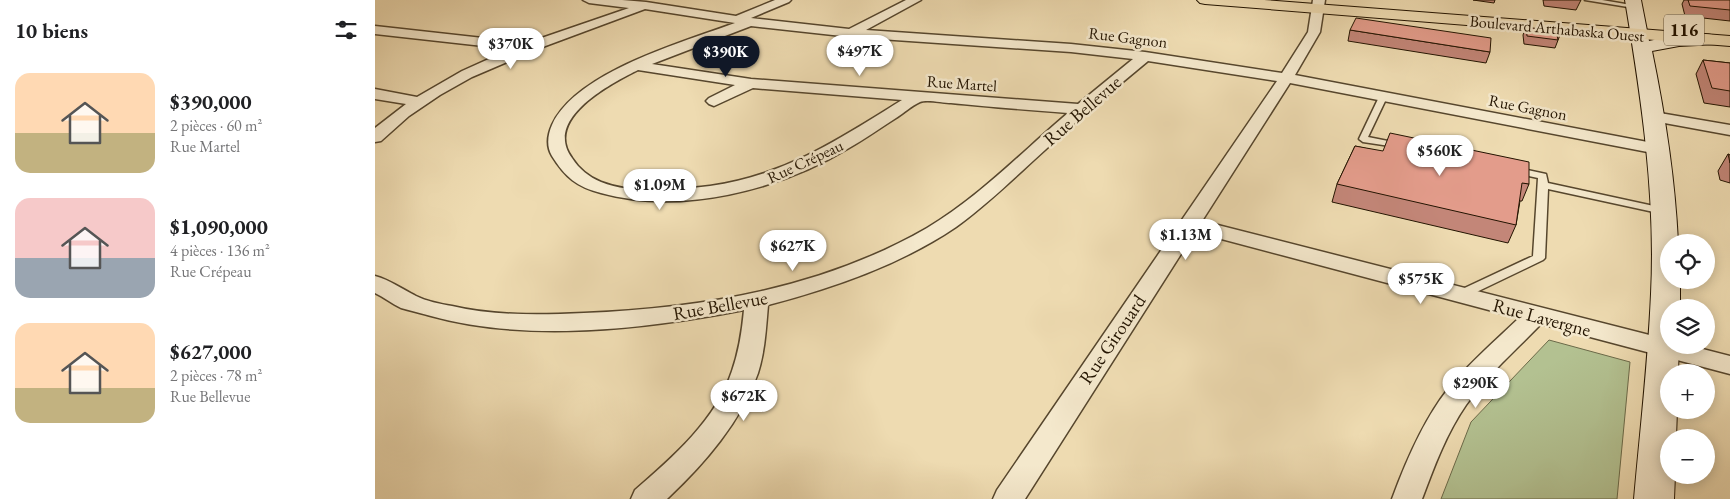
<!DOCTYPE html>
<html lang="fr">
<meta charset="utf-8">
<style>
body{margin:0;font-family:"EB Garamond",serif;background:#f6f6f6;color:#202124;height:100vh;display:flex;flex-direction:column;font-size:19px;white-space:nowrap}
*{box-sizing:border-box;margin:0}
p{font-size:16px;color:#757577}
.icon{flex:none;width:28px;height:28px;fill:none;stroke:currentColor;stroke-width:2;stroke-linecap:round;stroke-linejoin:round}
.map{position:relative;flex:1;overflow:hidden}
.side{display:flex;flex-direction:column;background:#fff;width:375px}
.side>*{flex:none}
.controls{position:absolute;left:1285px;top:234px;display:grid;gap:10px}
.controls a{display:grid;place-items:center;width:55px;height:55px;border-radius:50%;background:#fff;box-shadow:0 2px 12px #0003;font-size:25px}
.price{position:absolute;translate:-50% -42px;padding:0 11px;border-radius:18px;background:#fff;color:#222;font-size:16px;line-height:32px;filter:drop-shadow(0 1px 2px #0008)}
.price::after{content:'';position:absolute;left:50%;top:30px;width:15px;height:11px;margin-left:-8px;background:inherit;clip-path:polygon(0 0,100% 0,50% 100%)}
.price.active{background:#111827;color:#fff}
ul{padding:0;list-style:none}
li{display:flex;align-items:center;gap:15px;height:125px;padding:0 15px}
li span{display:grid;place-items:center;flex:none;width:140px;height:100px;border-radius:15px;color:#555}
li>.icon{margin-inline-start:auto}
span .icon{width:60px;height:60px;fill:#fffc;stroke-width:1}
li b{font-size:21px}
h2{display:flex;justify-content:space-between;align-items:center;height:60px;padding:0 15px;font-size:21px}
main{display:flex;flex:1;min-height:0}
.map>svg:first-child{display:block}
.green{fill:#b3c191;stroke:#6b6a49}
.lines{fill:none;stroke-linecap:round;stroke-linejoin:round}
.lane-casing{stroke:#56462d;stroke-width:3}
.street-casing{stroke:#56462d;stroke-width:3}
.secondary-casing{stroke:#231401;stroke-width:2}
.primary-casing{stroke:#231401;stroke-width:2}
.lane{fill:#f4e8cc;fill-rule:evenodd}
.street{fill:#f4e8cc;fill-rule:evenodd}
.secondary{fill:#f4e8cc;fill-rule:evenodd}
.primary{fill:#eedbb1;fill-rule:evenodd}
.wall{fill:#c38678;stroke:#231401}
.building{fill:#e39c8b;stroke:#231401}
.labels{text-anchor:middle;stroke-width:5;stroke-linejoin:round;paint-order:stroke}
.far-street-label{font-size:16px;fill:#231401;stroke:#f4e8cc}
.shield{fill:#f4e8cc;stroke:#62543e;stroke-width:1}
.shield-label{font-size:18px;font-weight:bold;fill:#231401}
.street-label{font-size:19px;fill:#231401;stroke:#f4e8cc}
</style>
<main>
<section class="side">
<h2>10 biens<svg class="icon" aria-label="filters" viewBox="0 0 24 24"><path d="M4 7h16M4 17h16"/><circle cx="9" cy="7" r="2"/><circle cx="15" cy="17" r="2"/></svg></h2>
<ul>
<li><span style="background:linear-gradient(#ffd9b3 60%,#c2b280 0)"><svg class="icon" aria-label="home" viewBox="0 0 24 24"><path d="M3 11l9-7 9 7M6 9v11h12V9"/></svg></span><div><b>$390,000</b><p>2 pièces · 60 m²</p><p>Rue Martel</p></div></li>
<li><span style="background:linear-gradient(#f6c9c9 60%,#9aa5b1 0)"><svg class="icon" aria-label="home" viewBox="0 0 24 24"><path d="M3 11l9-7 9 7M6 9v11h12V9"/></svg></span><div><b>$1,090,000</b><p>4 pièces · 136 m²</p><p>Rue Crépeau</p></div></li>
<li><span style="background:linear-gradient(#ffd9b3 65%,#c2b280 0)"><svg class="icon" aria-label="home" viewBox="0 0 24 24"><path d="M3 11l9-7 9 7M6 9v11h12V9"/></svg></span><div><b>$627,000</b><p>2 pièces · 78 m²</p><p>Rue Bellevue</p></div></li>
</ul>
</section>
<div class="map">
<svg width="1355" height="499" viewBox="0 0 1355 499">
<rect width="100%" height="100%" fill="#eedbb1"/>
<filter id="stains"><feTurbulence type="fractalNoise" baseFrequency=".004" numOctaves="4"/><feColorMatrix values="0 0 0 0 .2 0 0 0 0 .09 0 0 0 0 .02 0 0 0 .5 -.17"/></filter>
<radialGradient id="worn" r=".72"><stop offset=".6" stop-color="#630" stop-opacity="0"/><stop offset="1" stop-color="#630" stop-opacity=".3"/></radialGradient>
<!-- green -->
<polygon class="green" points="1174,340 1255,362 1242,499 1066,499 1096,422"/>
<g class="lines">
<defs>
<g id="lane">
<polygon points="1210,0 1227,0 1262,6 1259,8"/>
<polygon points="1005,95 1012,97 993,137 1028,144 1028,148 988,142 984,139"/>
<polygon points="1139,167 1171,174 1173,183 1288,208 1293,211 1288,214 1173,189 1170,258 1168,260 1089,298 1081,298 1079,295 1081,292 1158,256 1163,178 1136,172 1134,170"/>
</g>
<g id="street">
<path d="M208 0H247L271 2 361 16 400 0H416L414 2 376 18 474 29 531 0H546L491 30 696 44 770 52 907 73 933 32 938 0H950L945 32 920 75 1283 144 1289 145 1292 149 1289 153 1283 154 915 83 827 221 1294 340V345H1312L1355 356V374L1166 324C1141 350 1112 375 1091 405 1071 434 1059 467 1047 499H1017C1031 461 1048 421 1073 389 1094 363 1120 341 1144 318L820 232 650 499H618L622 490 902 81 773 61C738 90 703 119 670 150 641 176 613 204 581 227 525 265 458 288 393 305 391 328 390 351 383 373 366 422 329 464 292 499H256L260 490C298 457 341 420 357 371 364 351 367 331 369 310 271 329 153 343 56 316 46 313 36 311 26 308 17 304 9 297 0 293V276C15 280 27 289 41 296 51 301 65 304 77 306 119 316 166 315 209 313 328 308 448 288 552 228 604 197 647 152 693 113 654 110 615 107 576 103 568 103 552 99 545 102 536 106 529 113 521 118 505 128 490 139 474 148 405 190 306 215 226 193 202 187 190 177 177 156 171 146 173 134 177 125 201 72 308 42 360 23L270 9 165 48 97 77 65 95 34 116 6 141 0 142V128L31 104 0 99V89L42 97 87 71 136 49 0 34V26L152 43 254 8 214 3ZM376 26 476 37 696 52 758 59 703 104 376 79 277 64ZM263 70 360 85 334 98 331 101 334 104 339 106 378 88 527 100C466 138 409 176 335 186 301 190 259 195 226 182 214 177 204 169 197 158 168 119 235 84 263 70Z"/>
<polygon points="1279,112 1355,125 1355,135 1273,120 1271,117 1273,114"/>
</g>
<path id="secondary" d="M1250 0H1266L1274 41C1296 37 1321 31 1342 36L1345 40 1342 44 1304 46 1277 51C1290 114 1300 178 1303 242H1294V280H1305V308H1294V345H1304L1303 372H1294V410H1302L1301 438H1294V475H1300L1299 499H1259C1265 431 1273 363 1276 294 1281 195 1266 96 1250 0Z"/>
<polygon id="primary" points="822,0 889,0 1355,36 1355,46 830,4 825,3"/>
</defs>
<!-- lane casing -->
<use href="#lane" class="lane-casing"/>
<!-- street casing -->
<use href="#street" class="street-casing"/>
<!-- secondary casing -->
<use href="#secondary" class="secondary-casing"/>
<!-- primary casing -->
<use href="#primary" class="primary-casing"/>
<!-- lane -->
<use href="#lane" class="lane"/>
<!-- street -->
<use href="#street" class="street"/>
<!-- secondary -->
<use href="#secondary" class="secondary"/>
<!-- primary -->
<use href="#primary" class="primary"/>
</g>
<!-- wall -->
<g class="wall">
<polygon points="1098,0 1120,0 1119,3"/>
<polygon points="1168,0 1206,0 1201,10 1169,6"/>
<polygon points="1309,0 1355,0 1355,21 1310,16 1307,4"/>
<polygon points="1151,27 1185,35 1180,48 1149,44 1148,35"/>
<polygon points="975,30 1115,52 1111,63 973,41"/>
<polygon points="1328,60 1355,63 1355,107 1329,103 1321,74"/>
<polygon points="980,146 1154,184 1147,201 1145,201 1141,225 1133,243 957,202 962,184"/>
<polygon points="1353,154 1355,155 1355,183 1345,180 1343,171"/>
</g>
<!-- building -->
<g class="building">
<polygon points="1313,0 1355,0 1355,10 1315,6"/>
<polygon points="981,18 1116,38 1115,52 975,30"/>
<polygon points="1151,27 1185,32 1185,35 1182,35 1183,40 1152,36"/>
<polygon points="1328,60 1355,63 1355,91 1337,88"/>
<polygon points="1015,133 1154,162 1154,184 1147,183 1141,225 962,184 980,146 1008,151"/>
<polygon points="1353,154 1355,155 1355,163"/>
</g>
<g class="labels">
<!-- far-street labels -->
<g class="far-street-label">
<text transform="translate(1182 28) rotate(5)" y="6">Boulevard Arthabaska Ouest</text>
<text transform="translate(753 37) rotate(7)" y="6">Rue Gagnon</text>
<text transform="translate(587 83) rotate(4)" y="6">Rue Martel</text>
<text transform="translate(1153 107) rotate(11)" y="6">Rue Gagnon</text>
<text transform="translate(430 161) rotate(-25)" y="6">Rue Crépeau</text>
</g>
<!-- shield labels -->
<rect class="shield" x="1289" y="14.5" width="40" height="31" rx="4"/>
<g class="shield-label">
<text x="1309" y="36">116</text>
</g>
<!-- street labels -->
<g class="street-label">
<text transform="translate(707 110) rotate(-41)" y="7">Rue Bellevue</text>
<text transform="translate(345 305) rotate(-10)" y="7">Rue Bellevue</text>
<text transform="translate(1167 317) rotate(15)" y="7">Rue Lavergne</text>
<text transform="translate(737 339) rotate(-56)" y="7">Rue Girouard</text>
</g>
</g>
<rect width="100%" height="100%" filter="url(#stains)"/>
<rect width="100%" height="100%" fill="url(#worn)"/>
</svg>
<div class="controls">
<a><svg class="icon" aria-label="locate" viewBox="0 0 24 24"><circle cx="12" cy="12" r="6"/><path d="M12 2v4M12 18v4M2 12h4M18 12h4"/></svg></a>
<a><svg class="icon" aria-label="layers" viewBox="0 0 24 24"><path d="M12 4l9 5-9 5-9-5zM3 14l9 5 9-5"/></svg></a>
<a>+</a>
<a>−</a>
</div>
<b class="price" style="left:136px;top:70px">$370K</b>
<b class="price" style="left:485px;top:77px">$497K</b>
<b class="price active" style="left:351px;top:78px">$390K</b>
<b class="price" style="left:1065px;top:177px">$560K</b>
<b class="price" style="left:285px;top:211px">$1.09M</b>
<b class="price" style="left:811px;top:261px">$1.13M</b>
<b class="price" style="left:418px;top:272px">$627K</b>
<b class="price" style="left:1046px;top:305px">$575K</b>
<b class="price" style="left:1101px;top:409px">$290K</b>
<b class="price" style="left:369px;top:422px">$672K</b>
</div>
</main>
